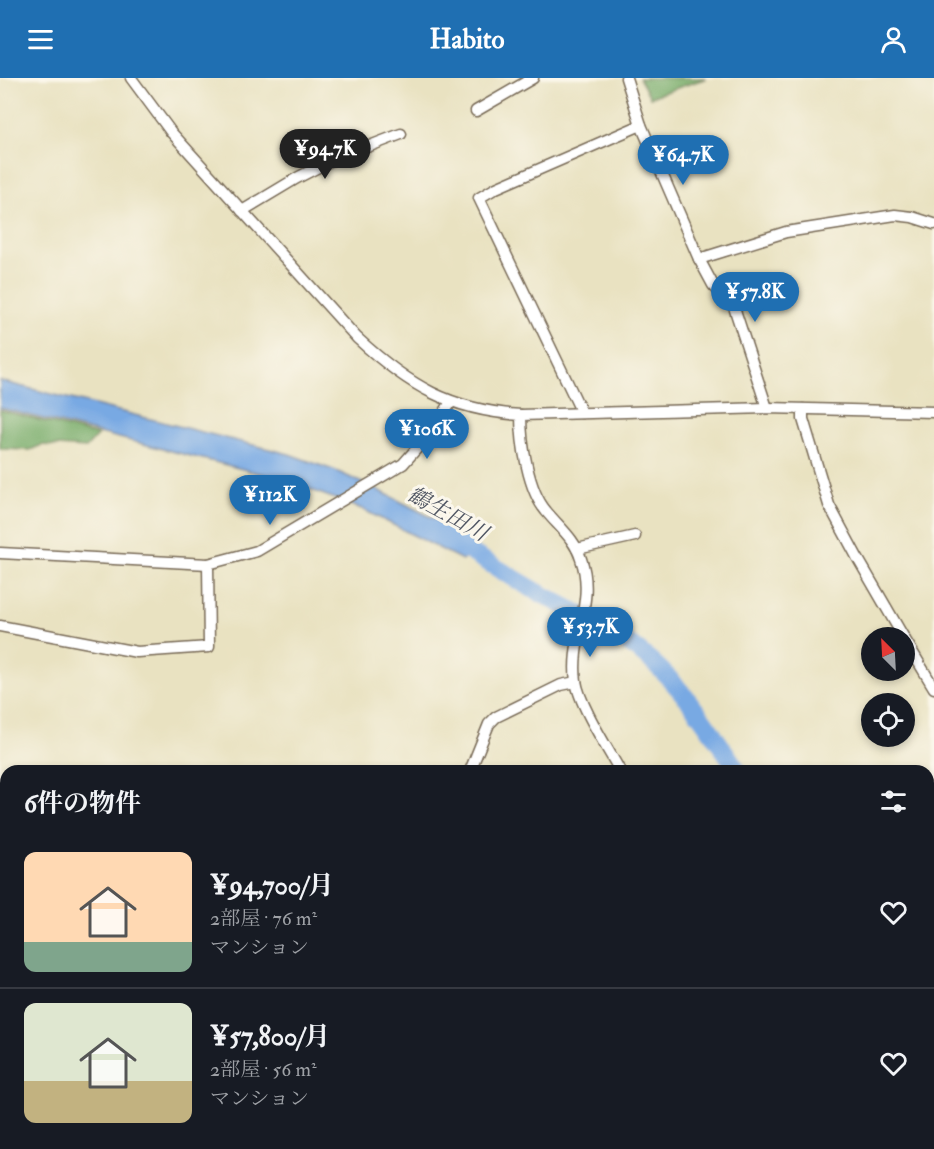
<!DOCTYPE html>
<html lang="ja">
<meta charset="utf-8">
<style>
body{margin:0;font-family:"IM FELL Double Pica","Noto Serif JP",serif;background:#242831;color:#f1f3f6;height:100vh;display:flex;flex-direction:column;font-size:22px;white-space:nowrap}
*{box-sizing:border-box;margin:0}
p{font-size:20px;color:#9ea1a6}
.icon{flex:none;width:33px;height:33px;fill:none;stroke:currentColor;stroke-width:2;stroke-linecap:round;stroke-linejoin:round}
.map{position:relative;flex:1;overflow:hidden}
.drawer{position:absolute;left:0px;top:687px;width:934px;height:384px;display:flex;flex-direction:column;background:#171b24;border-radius:18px 18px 0 0;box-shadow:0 3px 9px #0003}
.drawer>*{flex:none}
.needle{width:39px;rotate:336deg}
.fabs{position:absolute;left:861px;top:549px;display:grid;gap:12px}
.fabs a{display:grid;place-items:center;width:54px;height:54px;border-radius:50%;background:#171b24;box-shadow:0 3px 9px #0003;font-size:30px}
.price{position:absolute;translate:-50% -51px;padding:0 14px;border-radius:21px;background:#1f6fb2;color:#fff;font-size:20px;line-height:39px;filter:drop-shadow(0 2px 3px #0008)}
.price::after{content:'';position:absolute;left:50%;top:36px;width:18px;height:14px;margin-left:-9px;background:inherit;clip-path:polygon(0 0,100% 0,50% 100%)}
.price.current{background:#222;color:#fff}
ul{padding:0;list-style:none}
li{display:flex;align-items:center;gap:18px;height:150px;padding:0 24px}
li+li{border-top:2px solid #363941}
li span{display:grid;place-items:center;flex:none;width:168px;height:120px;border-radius:12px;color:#555}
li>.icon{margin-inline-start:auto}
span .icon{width:72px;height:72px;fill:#fffc;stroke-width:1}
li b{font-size:26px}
h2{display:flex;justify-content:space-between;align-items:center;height:72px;padding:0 24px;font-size:26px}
header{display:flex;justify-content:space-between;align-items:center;height:78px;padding:0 24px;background:#1f6fb2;color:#fff;font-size:27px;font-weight:700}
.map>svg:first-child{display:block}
.forest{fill:#77ab68;stroke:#596a43;stroke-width:1.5}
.water{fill:#78a9e3;stroke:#5a6a80;stroke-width:1.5}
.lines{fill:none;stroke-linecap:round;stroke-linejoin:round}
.river{stroke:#78a9e3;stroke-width:18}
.minor-tunnel{stroke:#c6bda0;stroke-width:10;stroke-dasharray:10 5;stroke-linecap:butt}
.minor-casing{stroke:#786a57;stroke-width:13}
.highway-casing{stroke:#786a57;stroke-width:17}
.minor{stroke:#fff;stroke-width:10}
.highway{stroke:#fff;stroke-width:15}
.labels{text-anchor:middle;stroke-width:6;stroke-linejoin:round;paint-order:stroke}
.water-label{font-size:22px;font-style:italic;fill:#505663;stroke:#fbf7ec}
</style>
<header><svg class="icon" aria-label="menu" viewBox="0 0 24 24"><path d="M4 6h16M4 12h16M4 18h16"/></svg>Habito<svg class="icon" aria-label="person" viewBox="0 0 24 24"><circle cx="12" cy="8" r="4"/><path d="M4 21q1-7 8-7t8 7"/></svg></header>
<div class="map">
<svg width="934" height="1071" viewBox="0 0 934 1071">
<rect width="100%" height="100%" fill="#fbf7ec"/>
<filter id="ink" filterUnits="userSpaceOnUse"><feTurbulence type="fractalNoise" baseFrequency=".0167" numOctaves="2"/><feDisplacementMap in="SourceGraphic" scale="12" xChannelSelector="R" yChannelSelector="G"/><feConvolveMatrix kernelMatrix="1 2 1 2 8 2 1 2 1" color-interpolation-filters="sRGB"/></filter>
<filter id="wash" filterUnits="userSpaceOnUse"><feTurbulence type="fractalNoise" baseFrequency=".008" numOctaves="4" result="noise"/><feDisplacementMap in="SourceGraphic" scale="24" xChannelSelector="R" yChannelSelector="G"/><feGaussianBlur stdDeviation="1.35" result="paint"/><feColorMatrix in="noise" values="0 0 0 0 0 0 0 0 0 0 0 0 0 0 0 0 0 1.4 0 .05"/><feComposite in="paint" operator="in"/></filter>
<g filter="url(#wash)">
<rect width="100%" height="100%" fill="#e9e2c1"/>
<!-- forest -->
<g class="forest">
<polygon points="639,0 707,0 650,19"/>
<polygon points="0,332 98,357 86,370 42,367 30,372 0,371"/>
<polygon points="573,1065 636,1065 637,1071 574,1071"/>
</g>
<!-- water -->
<polygon class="water" points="0,303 289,376 336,393 380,413 464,456 471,460 474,476 462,482 362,431 282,401 0,330"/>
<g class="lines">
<!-- river -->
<g class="river">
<path d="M453 464C481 480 508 497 536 513 578 536 625 557 660 591 691 621 714 657 738 693"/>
<polyline points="928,971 934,979"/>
</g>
</g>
</g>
<g filter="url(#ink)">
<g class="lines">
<!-- minor-tunnel -->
<polyline class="minor-tunnel" points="0,1005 6,1007"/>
<defs>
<g id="minor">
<path d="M131 0 171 54 357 260C409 308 450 332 521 337L767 330 934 334"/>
<polyline points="626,0 641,47 699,181 713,207 734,229 767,330"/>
<polyline points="476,33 533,0"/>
<polyline points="242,133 297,100 328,84 401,56"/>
<polyline points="699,181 786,154 895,137 912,139 934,146"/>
<polyline points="803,331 803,341 829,427 857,479 904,560"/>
<polyline points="582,335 479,120 496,110 641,47"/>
<path d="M521 337C521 365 528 412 546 433 559 449 575 461 581 481 596 522 570 561 576 603 579 626 608 671 620 693"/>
<polyline points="577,471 635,458"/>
<polyline points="0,475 208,486 257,473 403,386 434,351 451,324"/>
<polyline points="0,548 137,574 209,569 208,486"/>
<polyline points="904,560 934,610"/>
<polyline points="470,693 489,646 496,639 561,607 576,604"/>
<polyline points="928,712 934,709"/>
<polyline points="0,723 6,722"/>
<polyline points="0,755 6,783"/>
<polyline points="62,1065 63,1071"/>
<polyline points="167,1065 183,1071"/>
<polyline points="451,1065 452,1071"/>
<polyline points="205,1071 211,1065"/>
<polyline points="770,1071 770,1065"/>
</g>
<g id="highway">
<polyline points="0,888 6,919"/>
<polyline points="0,1029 7,1071"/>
<polyline points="29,1065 30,1071"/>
</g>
</defs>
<!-- minor casing -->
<use href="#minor" class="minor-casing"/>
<!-- highway casing -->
<use href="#highway" class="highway-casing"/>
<!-- minor -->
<use href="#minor" class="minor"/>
<!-- highway -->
<use href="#highway" class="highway"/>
</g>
</g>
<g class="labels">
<!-- water labels -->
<g class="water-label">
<text transform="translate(448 435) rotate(29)" y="8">鶴生田川</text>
</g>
</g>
</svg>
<div class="fabs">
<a><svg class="needle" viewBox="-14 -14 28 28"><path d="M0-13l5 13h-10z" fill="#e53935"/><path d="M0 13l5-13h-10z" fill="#9ea1a6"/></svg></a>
<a><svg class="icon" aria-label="locate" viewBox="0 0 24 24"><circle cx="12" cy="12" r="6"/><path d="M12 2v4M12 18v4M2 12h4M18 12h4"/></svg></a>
</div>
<b class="price current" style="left:325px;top:102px">¥94.7K</b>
<b class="price" style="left:683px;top:108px">¥64.7K</b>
<b class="price" style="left:755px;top:245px">¥57.8K</b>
<b class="price" style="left:427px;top:382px">¥106K</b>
<b class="price" style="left:270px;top:448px">¥112K</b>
<b class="price" style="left:590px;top:580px">¥53.7K</b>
<section class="drawer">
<h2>6件の物件<svg class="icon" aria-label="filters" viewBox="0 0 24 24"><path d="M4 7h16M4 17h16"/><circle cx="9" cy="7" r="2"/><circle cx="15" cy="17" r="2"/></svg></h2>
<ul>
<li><span style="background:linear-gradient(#ffd9b3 75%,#7fa58c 0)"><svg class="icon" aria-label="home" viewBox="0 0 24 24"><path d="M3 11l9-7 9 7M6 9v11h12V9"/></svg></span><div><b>¥94,700/月</b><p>2部屋 · 76 m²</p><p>マンション</p></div><svg class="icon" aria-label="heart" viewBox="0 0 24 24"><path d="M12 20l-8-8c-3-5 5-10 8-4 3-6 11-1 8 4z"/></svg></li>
<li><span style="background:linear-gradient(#dfe7d0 65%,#c2b280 0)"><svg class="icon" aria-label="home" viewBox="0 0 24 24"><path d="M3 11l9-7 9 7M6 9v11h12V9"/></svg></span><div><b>¥57,800/月</b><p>2部屋 · 56 m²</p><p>マンション</p></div><svg class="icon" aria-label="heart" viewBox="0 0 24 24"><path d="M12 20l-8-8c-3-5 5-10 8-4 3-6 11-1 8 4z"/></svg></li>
</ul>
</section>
</div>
